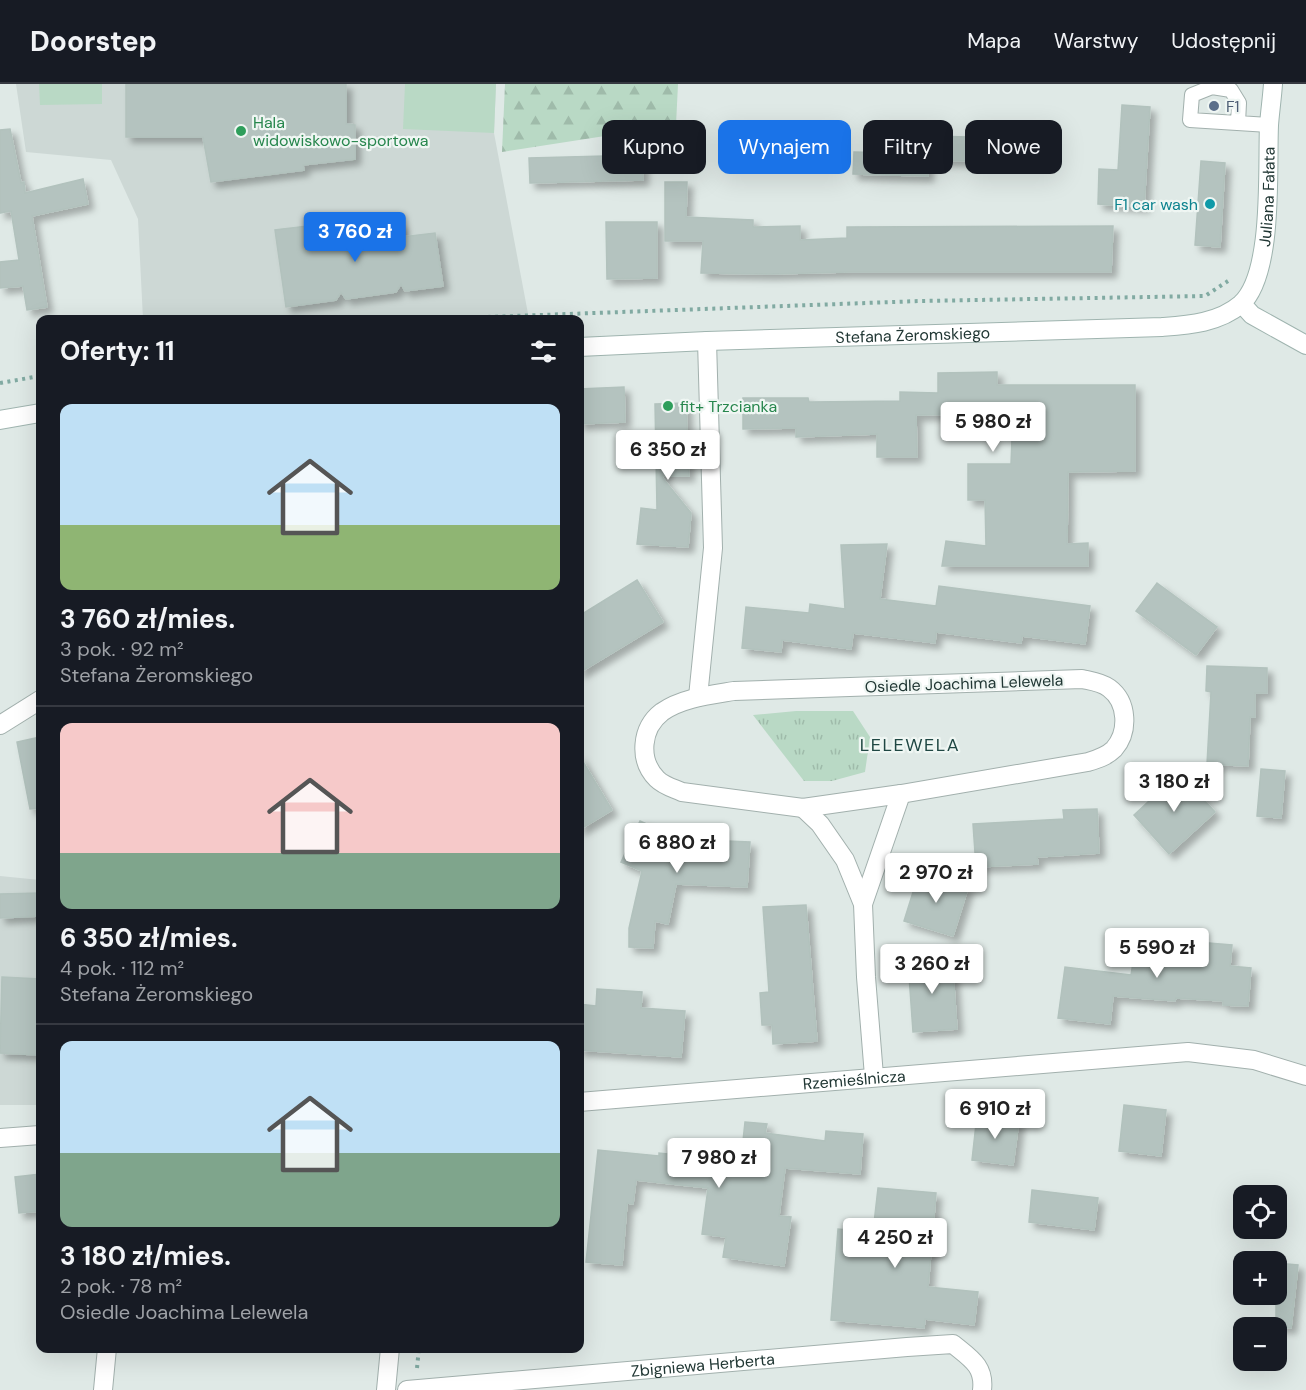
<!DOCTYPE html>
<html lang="pl">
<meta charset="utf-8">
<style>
body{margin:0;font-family:"DM Sans",sans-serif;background:#20242c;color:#f1f3f6;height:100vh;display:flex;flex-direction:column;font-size:22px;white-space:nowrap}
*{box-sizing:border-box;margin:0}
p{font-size:20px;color:#9ea1a6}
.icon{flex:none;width:33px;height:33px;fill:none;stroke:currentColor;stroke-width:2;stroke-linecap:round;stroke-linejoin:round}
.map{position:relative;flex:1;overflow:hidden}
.drawer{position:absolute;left:36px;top:231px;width:548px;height:1038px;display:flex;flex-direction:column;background:#171b24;border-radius:12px;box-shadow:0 6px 24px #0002}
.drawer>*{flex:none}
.banner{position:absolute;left:602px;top:36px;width:570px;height:54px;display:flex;gap:12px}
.tools{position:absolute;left:1233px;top:1101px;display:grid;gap:12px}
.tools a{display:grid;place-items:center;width:54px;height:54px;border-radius:12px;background:#171b24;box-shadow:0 6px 24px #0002;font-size:30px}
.price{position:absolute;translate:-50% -51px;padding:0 14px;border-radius:6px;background:#fff;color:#222;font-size:20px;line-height:39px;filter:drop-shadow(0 2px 3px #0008)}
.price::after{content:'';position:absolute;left:50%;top:36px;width:18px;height:14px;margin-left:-9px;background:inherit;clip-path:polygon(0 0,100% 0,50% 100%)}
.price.current{background:#1a73e8;color:#fff}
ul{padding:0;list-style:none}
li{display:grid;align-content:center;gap:12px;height:318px;padding:0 24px}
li+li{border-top:2px solid #363941}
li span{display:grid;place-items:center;height:186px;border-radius:12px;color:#555}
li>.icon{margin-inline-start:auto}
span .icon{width:108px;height:108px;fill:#fffc;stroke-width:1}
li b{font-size:26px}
h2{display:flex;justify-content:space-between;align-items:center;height:72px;padding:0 24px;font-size:26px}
.chip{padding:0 21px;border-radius:12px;background:#171b24;box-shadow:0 6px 24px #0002;font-size:21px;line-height:54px}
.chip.current{background:#1a73e8;color:#fff}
header{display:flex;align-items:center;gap:36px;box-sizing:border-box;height:84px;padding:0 30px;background:#171b24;border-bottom:2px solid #363941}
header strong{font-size:28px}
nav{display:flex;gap:33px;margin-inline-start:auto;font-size:21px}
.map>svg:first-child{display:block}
.built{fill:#cdd8d5}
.forest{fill:url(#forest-firs)}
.park{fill:url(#park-tufts)}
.pitch{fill:#b9d9c5}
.building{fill:#b4c3bf;stroke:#b2c2bd;stroke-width:1.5;filter:url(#shadow)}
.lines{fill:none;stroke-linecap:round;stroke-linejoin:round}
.lane-casing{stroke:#a2b0ad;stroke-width:16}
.street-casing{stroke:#a2b0ad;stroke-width:20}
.secondary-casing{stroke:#9fb4af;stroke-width:20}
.path{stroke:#81aaa2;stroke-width:4;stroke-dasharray:3 4.5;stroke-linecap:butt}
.lane{stroke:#fff;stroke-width:14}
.street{stroke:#fff;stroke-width:18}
.secondary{stroke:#fff;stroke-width:18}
.service-dot{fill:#5c6f8a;stroke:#eff6f3;stroke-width:2}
.leisure-dot{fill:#2e9e5b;stroke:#eff6f3;stroke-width:2}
.culture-dot{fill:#0f9aa8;stroke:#eff6f3;stroke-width:2}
.labels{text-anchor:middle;stroke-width:4.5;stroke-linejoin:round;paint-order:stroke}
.service-label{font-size:16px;fill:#4e5e75;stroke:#eff6f3;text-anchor:start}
.leisure-label{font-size:16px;fill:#27864d;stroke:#eff6f3;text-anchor:start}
.street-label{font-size:16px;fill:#213734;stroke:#eff6f3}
.culture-label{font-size:16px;fill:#0d838f;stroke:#eff6f3;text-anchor:end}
.neighbourhood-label{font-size:18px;letter-spacing:1.5px;fill:#1f4743;stroke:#eff6f3}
</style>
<header>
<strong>Doorstep</strong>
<nav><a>Mapa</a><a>Warstwy</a><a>Udostępnij</a></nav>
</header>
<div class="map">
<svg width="1306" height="1306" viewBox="0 0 1306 1306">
<defs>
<pattern id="forest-firs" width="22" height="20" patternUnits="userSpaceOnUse" patternTransform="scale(1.5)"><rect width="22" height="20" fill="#b9d9c5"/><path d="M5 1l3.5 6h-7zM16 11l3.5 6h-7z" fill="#9fbbaa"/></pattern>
<pattern id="park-tufts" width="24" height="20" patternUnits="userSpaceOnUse" patternTransform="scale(1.5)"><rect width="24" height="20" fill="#b9d9c5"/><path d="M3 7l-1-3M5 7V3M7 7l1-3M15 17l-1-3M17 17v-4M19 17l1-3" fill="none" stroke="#9fbbaa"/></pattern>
<filter id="shadow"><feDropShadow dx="5.5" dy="5.5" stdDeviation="3" flood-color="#0004"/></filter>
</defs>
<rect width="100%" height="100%" fill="#dfe9e6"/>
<!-- built -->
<g class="built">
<polygon points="16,0 496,0 494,49 529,235 143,235 138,135 111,76 26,68"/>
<polygon points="0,792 40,796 40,1021 0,1021"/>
</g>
<!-- forest -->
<polygon class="forest" points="505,0 678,0 676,41 502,68"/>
<!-- park -->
<polygon class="park" points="796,627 853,627 870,653 865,688 832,697 804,697 753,631"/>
<!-- pitch -->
<g class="pitch">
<polygon points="39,0 102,0 102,20 40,21"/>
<polygon points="405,0 496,0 494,49 403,45"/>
</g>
<!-- building -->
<g class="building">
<polygon points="126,0 346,0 346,40 355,41 355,75 303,81 304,86 211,98 203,53 126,53"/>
<polygon points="1122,21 1150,23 1144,123 1098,120 1099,85 1118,86"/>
<polygon points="10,45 21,99 24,98 25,109 83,95 88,120 32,132 47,223 27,226 23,202 0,204 0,178 19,176 11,127 0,129 0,46"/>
<polygon points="929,52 969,53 969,77 928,76"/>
<polygon points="854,68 928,70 928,92 853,90"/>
<polygon points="643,71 643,96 530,99 529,74"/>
<polygon points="1201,77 1225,79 1220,163 1195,161"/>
<polygon points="665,98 687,98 686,133 753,136 753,143 800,142 800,156 847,154 847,143 1113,142 1111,188 847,188 771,190 701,189 703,157 665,157"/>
<polygon points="606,138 657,138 657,194 607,195"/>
<polygon points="402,139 402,153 435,149 443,202 405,207 401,200 396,208 346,215 341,208 336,216 286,223 275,146 316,141 317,149"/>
<polygon points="997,288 997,301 1135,301 1135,387 1068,388 1067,460 1088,459 1088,482 942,482 946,457 986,462 985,416 968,416 968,380 1011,380 1013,329 916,331 917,373 877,373 877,350 796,353 796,344 743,345 743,314 808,314 809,318 900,317 900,308 938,309 938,289"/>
<polygon points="624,303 625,338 579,340 579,305"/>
<polygon points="686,319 689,392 661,392 691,429 688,463 637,460 641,424 657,426 655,320"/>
<polygon points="887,460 880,515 936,522 939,502 1090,522 1085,560 1022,552 1021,559 936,548 935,559 853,549 851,565 782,556 781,568 742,564 746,523 809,529 810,520 845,525 841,461"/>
<polygon points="637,496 663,538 579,589 579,532"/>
<polygon points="1157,499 1217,543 1196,571 1136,527"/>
<polygon points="1207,582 1267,584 1267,609 1255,609 1255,633 1250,633 1248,682 1207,680 1211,608 1206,607"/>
<polygon points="40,653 40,724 30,725 17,658"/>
<polygon points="579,671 612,726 579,746"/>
<polygon points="1261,685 1285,687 1281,734 1257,732"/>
<polygon points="1179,689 1215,728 1169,770 1134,731"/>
<polygon points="1097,725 1099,769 1037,773 1038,780 976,783 973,740 1064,735 1063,726"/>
<polygon points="640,737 680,755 750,758 747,803 676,800 668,840 655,837 653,864 629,863 629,844 642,787 621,778"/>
<polygon points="919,789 968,804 953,852 904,837"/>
<polygon points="40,809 40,832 0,834 0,810"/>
<polygon points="806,821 817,957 773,960 772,941 762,941 760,909 769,908 763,823"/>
<polygon points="1137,853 1232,861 1230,882 1251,884 1248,922 1223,921 1223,917 1176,914 1175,917 1113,912 1110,940 1058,934 1065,883 1131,891"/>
<polygon points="952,874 957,945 913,948 908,877"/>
<polygon points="2,893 40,895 40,971 0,969"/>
<polygon points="597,905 642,908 641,924 685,927 681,973 579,966 579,920 596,922"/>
<polygon points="1124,1021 1166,1026 1161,1072 1119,1067"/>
<polygon points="977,1031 1019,1036 1013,1081 972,1076"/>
<polygon points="745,1038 767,1040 765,1049 825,1057 826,1047 863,1050 860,1090 785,1084 779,1132 791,1133 784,1182 723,1173 726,1153 702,1150 708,1104 636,1096 633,1120 627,1119 622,1181 586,1178 598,1066 659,1072 659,1069 668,1070 670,1058 742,1066"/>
<polygon points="40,1090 40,1127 19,1129 15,1093"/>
<polygon points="878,1104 936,1109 928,1203 978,1208 974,1241 925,1235 924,1244 831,1236 838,1145 873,1148"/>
<polygon points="1032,1106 1098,1114 1094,1146 1029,1138"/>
<polygon points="1276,1179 1298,1181 1291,1244 1276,1243"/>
</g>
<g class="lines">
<defs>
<polyline id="lane" points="1238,39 1239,19 1231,6 1212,3 1192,11 1190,36 1269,41"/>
<g id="street">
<path d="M1082 595C1091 597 1101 598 1109 604 1128 618 1129 648 1114 665 1107 672 1098 675 1088 678L901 710 803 724 682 708C673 704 664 702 657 695 638 676 641 644 662 628 682 614 710 611 734 607Z"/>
<polyline points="698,613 713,464 707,257"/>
<polyline points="0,641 40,616"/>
<polyline points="803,724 820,740 845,776 863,820 866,893 874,992"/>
<polyline points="863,820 901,710"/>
<path id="s1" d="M579 1018 1188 968 1254 976 1306 992"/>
<polyline points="0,1054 40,1051"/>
<polyline points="103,1306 107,1264"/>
<polyline points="386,1306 390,1264"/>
<path id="s2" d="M407 1306 907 1263 953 1260C970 1274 985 1282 982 1306"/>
</g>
<g id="secondary">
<polyline points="1242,220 1252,231 1306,261"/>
<path id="s3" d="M579 263 707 257 1162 243C1188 241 1219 239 1241 220 1274 190 1267 85 1269 41 1270 28 1272 14 1273 0"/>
<polyline points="0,336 40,329"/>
</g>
</defs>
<!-- lane casing -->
<use href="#lane" class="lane-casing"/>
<!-- street casing -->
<use href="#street" class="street-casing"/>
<!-- secondary casing -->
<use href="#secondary" class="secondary-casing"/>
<!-- path -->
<g class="path">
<polyline points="405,236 920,217 1205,212 1228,197"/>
<polyline points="0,299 40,292"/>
<polyline points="417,1284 419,1264"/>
</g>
<!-- lane -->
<use href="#lane" class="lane"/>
<!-- street -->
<use href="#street" class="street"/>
<!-- secondary -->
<use href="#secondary" class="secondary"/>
</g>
<!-- markers -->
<circle class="service-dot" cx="1214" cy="22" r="6"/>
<g class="leisure-dot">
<circle cx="241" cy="47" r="6"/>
<circle cx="668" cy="322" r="6"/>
</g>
<circle class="culture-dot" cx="1210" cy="120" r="6"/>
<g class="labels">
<!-- service labels -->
<g class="service-label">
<text x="1226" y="28">F1</text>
</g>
<!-- leisure labels -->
<g class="leisure-label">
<text x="253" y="44">Hala<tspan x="253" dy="18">widowiskowo-sportowa</tspan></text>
<text x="680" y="328">fit+ Trzcianka</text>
</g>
<!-- street labels -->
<g class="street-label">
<text dy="6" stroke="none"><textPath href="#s3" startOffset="780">Juliana Fałata</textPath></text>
<text dy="6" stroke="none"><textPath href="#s3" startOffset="334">Stefana Żeromskiego</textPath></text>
<text transform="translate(964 599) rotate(-2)" y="6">Osiedle Joachima Lelewela</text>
<text dy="6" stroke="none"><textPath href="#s1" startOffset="276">Rzemieślnicza</textPath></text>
<text dy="6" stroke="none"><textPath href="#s2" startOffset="297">Zbigniewa Herberta</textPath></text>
</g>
<!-- culture labels -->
<g class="culture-label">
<text x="1198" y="126">F1 car wash</text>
</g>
<!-- neighbourhood labels -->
<g class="neighbourhood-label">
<text x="910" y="667">LELEWELA</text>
</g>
</g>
</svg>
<div class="tools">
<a><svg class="icon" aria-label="locate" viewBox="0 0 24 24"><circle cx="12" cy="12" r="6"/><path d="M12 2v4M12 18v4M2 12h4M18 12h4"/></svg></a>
<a>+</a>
<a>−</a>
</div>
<b class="price current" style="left:355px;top:179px">3 760 zł</b>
<b class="price" style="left:993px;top:369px">5 980 zł</b>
<b class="price" style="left:668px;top:397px">6 350 zł</b>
<b class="price" style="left:1174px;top:729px">3 180 zł</b>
<b class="price" style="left:677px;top:790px">6 880 zł</b>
<b class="price" style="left:936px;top:820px">2 970 zł</b>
<b class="price" style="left:1157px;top:895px">5 590 zł</b>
<b class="price" style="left:932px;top:911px">3 260 zł</b>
<b class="price" style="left:995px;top:1056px">6 910 zł</b>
<b class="price" style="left:719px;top:1105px">7 980 zł</b>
<b class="price" style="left:895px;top:1185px">4 250 zł</b>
<div class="banner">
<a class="chip">Kupno</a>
<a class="chip current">Wynajem</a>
<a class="chip">Filtry</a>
<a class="chip">Nowe</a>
</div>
<section class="drawer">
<h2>Oferty: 11<svg class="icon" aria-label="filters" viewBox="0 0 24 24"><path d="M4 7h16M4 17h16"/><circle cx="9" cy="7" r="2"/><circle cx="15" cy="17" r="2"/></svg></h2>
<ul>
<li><span style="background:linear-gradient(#bfe0f5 65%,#8fb573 0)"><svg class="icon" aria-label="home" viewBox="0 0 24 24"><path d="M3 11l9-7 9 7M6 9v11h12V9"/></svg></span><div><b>3 760 zł/mies.</b><p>3 pok. · 92 m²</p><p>Stefana Żeromskiego</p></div></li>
<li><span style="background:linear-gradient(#f6c9c9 70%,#7fa58c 0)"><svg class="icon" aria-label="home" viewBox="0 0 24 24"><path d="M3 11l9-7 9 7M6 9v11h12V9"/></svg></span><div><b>6 350 zł/mies.</b><p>4 pok. · 112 m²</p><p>Stefana Żeromskiego</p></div></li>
<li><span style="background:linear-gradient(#bfe0f5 60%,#7fa58c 0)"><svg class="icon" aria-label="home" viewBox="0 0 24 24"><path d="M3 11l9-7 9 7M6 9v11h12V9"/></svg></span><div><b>3 180 zł/mies.</b><p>2 pok. · 78 m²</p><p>Osiedle Joachima Lelewela</p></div></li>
</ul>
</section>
</div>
